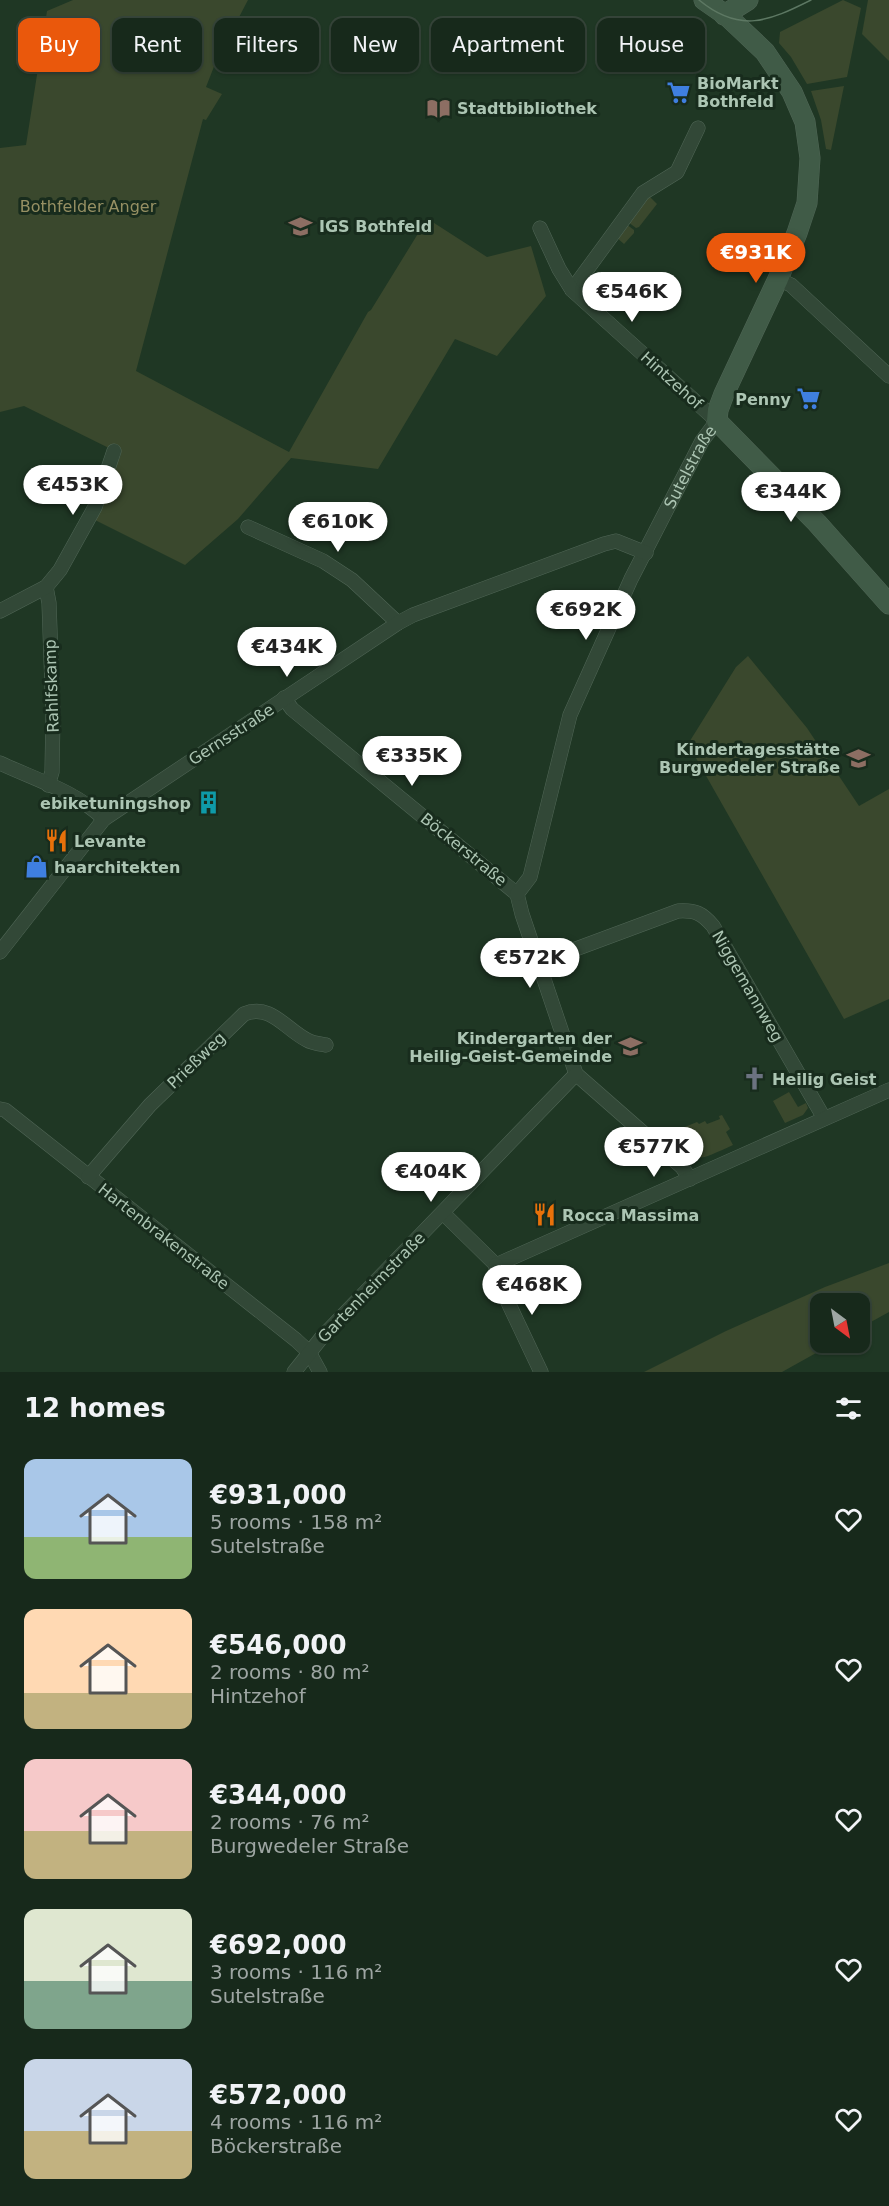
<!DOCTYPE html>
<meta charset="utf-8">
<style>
body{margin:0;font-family:"DejaVu Sans",sans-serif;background:#203124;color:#f1f3f6;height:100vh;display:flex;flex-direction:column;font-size:22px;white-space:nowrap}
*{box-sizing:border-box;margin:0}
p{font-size:20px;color:#9ea6a3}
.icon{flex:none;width:33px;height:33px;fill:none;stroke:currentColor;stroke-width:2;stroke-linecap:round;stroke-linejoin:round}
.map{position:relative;height:1372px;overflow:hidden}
.details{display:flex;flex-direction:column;background:#17291b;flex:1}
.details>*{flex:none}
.top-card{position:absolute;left:18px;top:18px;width:854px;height:54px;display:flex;gap:12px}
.needle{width:39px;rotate:148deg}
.tools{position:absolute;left:810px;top:1293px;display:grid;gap:12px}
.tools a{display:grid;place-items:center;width:60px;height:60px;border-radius:12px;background:#17291b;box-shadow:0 2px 4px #0004,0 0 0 2px #36453a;font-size:30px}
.price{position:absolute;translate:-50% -51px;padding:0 14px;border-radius:21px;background:#fff;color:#222;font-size:20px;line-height:39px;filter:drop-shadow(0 2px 3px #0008)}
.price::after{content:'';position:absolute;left:50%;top:36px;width:18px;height:14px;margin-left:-9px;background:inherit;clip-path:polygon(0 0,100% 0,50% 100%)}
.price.selected{background:#ea580c;color:#fff}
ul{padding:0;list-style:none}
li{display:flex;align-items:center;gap:18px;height:150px;padding:0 24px}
li span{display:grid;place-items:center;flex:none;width:168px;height:120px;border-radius:12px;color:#555}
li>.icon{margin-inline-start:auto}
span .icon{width:72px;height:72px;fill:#fffc;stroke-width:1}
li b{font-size:26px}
h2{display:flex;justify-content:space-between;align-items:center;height:72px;padding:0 24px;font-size:26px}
.chip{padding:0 21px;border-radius:12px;background:#17291b;box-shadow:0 2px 4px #0004,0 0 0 2px #36453a;font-size:21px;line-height:54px}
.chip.selected{background:#ea580c;color:#fff}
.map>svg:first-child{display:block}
.green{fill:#3a482d}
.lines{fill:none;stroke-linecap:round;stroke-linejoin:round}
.street-casing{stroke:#506656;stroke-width:15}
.secondary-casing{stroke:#506656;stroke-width:21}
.street{stroke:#324837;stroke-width:14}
.secondary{stroke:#405b47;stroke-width:20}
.tram{stroke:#5d7863;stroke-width:1.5}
.labels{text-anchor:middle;stroke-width:6;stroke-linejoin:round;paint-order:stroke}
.poi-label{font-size:16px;font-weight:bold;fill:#acc5b3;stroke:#182c1d;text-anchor:start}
.park-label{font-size:16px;fill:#969063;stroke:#182c1d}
.street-label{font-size:16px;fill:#acc5b3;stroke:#182c1d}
</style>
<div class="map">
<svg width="889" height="1372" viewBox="0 0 889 1372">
<rect width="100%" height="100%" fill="#1f3724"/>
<!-- green -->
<g class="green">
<polygon points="73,0 248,0 217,59 206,87 222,94 206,120 203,119 136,371 289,452 368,312 371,310 419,232 423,234 431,221 487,257 531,246 546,296 497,356 455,339 378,469 291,458 238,519 185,565 95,520 121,454 24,406 0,412 0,148 26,145 47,11"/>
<polygon points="843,0 861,8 847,77 807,84 791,57 779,43 780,32"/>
<polygon points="868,0 889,0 889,61 862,34"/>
<polygon points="844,86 831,150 826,149 821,120 811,91"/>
<polygon points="649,196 657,204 639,227 636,228 628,222"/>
<polygon points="626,224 634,230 634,233 624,244 616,237"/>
<polygon points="748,656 807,728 859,806 889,789 889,999 844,1019 688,744 736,667"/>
<polygon points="789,1092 798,1107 806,1103 808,1108 803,1115 785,1123 773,1101"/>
<path d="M722 1115 730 1129 726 1132 733 1145C693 1163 698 1164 665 1135L697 1122 699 1124 705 1121 707 1124 720 1119 719 1116Z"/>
<polygon points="889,1263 889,1312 860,1328 860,1304 820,1304 820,1342 834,1343 782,1372 644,1372 726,1331 825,1287"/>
</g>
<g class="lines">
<defs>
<g id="street">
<polyline points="778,279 791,285 889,376"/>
<polyline points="572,290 643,193 677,172 698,128"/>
<polyline points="248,527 323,561 352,580 398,623"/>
<polyline points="46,587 49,603 53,715 52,772 48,785"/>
<polyline points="0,611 46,587 60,570 95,507 114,451"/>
<polyline points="284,698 292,709 517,894 522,914 576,1074 682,1167 690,1179"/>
<path d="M0 763C34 779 77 792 104 819"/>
<path id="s1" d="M517 894 530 877 570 715 631 579 702 441 717 421 572 290 559 269 540 228"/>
<polyline points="0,952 104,819 398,623 413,615 604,544 616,541 646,553"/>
<path d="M538 963 678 911C695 910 702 913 713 926L824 1118"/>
<polyline points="0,1109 5,1110 296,1340 309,1352 320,1372"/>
<path d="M88 1177 150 1105 244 1014C271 1003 285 1029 307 1040 312 1043 320 1044 326 1045"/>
<polyline points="443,1213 496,1265"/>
<polyline points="496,1265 889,1090"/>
<polyline points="496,1265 496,1277 541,1372"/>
<polyline points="294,1372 322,1337 576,1074"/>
</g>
<g id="secondary">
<polyline points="704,0 727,16 765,52 792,92 805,122 810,158 807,203 797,233 778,279 724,394 718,410 717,421 817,523 889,604"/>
<polyline points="724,15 748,0"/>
</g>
</defs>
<!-- street casing -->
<use href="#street" class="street-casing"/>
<!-- secondary casing -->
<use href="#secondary" class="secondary-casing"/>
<!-- street -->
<use href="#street" class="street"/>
<!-- secondary -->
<use href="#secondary" class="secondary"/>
<!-- tram -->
<path class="tram" d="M699 0C740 34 769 21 811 0"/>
</g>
<!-- icons -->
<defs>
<symbol id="supermarket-bare" viewBox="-9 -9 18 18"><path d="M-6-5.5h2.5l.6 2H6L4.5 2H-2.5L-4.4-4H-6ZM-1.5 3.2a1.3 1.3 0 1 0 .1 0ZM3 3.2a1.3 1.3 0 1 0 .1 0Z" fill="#3f7fe0" stroke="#182c1d" stroke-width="2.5" paint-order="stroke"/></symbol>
<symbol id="library-bare" viewBox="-9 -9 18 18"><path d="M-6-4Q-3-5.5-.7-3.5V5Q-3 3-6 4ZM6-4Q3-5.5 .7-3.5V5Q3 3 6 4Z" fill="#8d6e63" stroke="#182c1d" stroke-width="2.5" paint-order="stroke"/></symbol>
<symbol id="school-bare" viewBox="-9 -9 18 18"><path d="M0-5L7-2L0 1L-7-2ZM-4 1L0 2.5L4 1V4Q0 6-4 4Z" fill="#8d6e63" stroke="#182c1d" stroke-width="2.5" paint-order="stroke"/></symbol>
<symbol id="building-bare" viewBox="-9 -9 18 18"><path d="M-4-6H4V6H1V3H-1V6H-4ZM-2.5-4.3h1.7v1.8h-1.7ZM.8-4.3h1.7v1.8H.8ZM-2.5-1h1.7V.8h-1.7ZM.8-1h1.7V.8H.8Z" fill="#0f9aa8" stroke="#182c1d" stroke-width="2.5" paint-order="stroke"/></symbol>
<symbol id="restaurant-bare" viewBox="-9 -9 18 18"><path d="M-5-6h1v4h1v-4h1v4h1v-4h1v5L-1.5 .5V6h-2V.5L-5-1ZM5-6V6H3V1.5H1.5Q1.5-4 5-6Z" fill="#e8710a" stroke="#182c1d" stroke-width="2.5" paint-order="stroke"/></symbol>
<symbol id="shop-bare" viewBox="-9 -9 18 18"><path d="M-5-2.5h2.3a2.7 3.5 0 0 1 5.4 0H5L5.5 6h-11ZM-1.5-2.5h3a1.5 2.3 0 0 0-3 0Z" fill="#3f7fe0" stroke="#182c1d" stroke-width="2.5" paint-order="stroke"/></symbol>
<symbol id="church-bare" viewBox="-9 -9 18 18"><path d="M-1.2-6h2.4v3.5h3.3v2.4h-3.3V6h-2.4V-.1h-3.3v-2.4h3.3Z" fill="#6b7280" stroke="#182c1d" stroke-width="2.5" paint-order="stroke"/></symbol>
</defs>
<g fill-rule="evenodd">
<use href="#supermarket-bare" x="662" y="76" width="33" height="33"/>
<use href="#library-bare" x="422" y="92" width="33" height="33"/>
<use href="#school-bare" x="284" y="210" width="33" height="33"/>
<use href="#supermarket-bare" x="792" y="382" width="33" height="33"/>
<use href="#school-bare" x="842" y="742" width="33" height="33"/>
<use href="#building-bare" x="192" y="786" width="33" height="33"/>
<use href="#restaurant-bare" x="40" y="824" width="33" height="33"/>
<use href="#shop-bare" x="20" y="850" width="33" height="33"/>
<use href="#school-bare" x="614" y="1030" width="33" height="33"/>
<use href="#church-bare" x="738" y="1062" width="33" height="33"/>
<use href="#restaurant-bare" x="528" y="1198" width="33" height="33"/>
</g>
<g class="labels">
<!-- poi labels -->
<g class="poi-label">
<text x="697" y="89">BioMarkt<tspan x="697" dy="18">Bothfeld</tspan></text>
<text x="457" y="114">Stadtbibliothek</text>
<text x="319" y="232">IGS Bothfeld</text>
<text x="791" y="405" text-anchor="end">Penny</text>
<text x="840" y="755" text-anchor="end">Kindertagesstätte<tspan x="840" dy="18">Burgwedeler Straße</tspan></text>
<text x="191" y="809" text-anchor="end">ebiketuningshop</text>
<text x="74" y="847">Levante</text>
<text x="54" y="873">haarchitekten</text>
<text x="612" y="1044" text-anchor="end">Kindergarten der<tspan x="612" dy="18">Heilig-Geist-Gemeinde</tspan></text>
<text x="772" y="1085">Heilig Geist</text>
<text x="562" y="1221">Rocca Massima</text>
</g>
<!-- park labels -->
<g class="park-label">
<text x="88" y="212">Bothfelder Anger</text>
</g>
<!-- street labels -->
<g class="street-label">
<text transform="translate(672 380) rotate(42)" y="6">Hintzehof</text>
<text dy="6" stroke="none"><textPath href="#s1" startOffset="464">Sutelstraße</textPath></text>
<text transform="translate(51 686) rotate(-92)" y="6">Rahlfskamp</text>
<text transform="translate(231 734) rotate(-33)" y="6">Gernsstraße</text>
<text transform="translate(464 849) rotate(39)" y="6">Böckerstraße</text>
<text transform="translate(748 986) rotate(60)" y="6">Niggemannweg</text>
<text transform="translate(196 1060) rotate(-44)" y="6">Prießweg</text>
<text transform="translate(164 1236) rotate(38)" y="6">Hartenbrakenstraße</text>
<text transform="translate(371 1287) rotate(-46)" y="6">Gartenheimstraße</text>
</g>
</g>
</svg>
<div class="tools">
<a><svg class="needle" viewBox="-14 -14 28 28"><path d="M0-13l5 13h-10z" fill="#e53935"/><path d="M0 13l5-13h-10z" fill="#9ea6a3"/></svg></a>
</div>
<b class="price selected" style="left:756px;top:284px">€931K</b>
<b class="price" style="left:632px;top:323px">€546K</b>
<b class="price" style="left:73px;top:516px">€453K</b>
<b class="price" style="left:791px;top:523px">€344K</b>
<b class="price" style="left:338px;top:553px">€610K</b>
<b class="price" style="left:586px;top:641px">€692K</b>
<b class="price" style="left:287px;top:678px">€434K</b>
<b class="price" style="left:412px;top:787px">€335K</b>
<b class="price" style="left:530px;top:989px">€572K</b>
<b class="price" style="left:654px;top:1178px">€577K</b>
<b class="price" style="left:431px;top:1203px">€404K</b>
<b class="price" style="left:532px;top:1316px">€468K</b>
<div class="top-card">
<a class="chip selected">Buy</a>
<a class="chip">Rent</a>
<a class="chip">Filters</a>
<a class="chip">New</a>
<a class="chip">Apartment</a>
<a class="chip">House</a>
</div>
</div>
<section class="details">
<h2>12 homes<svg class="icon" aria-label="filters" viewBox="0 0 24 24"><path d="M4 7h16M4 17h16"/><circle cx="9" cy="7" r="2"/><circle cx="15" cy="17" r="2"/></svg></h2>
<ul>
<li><span style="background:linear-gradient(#a9c7e8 65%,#8fb573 0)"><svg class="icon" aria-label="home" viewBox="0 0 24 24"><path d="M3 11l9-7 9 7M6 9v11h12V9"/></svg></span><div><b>€931,000</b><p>5 rooms · 158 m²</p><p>Sutelstraße</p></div><svg class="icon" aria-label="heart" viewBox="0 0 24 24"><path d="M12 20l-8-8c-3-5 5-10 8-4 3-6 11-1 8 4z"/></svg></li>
<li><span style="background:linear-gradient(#ffd9b3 70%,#c2b280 0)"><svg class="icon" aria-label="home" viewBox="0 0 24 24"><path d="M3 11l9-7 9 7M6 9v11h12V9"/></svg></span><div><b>€546,000</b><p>2 rooms · 80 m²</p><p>Hintzehof</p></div><svg class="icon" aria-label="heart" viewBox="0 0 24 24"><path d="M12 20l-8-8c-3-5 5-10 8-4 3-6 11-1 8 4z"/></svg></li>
<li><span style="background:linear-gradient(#f6c9c9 60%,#c2b280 0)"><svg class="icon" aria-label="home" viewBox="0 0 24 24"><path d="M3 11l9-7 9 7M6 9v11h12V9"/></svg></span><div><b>€344,000</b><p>2 rooms · 76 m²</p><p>Burgwedeler Straße</p></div><svg class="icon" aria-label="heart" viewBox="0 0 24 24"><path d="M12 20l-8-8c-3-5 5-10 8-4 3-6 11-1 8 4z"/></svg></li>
<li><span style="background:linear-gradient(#dfe7d0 60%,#7fa58c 0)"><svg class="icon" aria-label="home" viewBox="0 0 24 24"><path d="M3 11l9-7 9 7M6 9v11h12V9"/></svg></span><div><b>€692,000</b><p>3 rooms · 116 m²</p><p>Sutelstraße</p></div><svg class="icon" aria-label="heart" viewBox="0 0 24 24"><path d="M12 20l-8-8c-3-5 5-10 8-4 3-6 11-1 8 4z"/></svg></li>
<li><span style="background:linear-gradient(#c9d6e8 60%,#c2b280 0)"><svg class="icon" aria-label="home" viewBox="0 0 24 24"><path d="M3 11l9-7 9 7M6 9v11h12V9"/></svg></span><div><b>€572,000</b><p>4 rooms · 116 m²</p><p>Böckerstraße</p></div><svg class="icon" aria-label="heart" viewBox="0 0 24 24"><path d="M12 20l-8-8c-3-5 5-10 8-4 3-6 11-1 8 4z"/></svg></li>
</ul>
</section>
